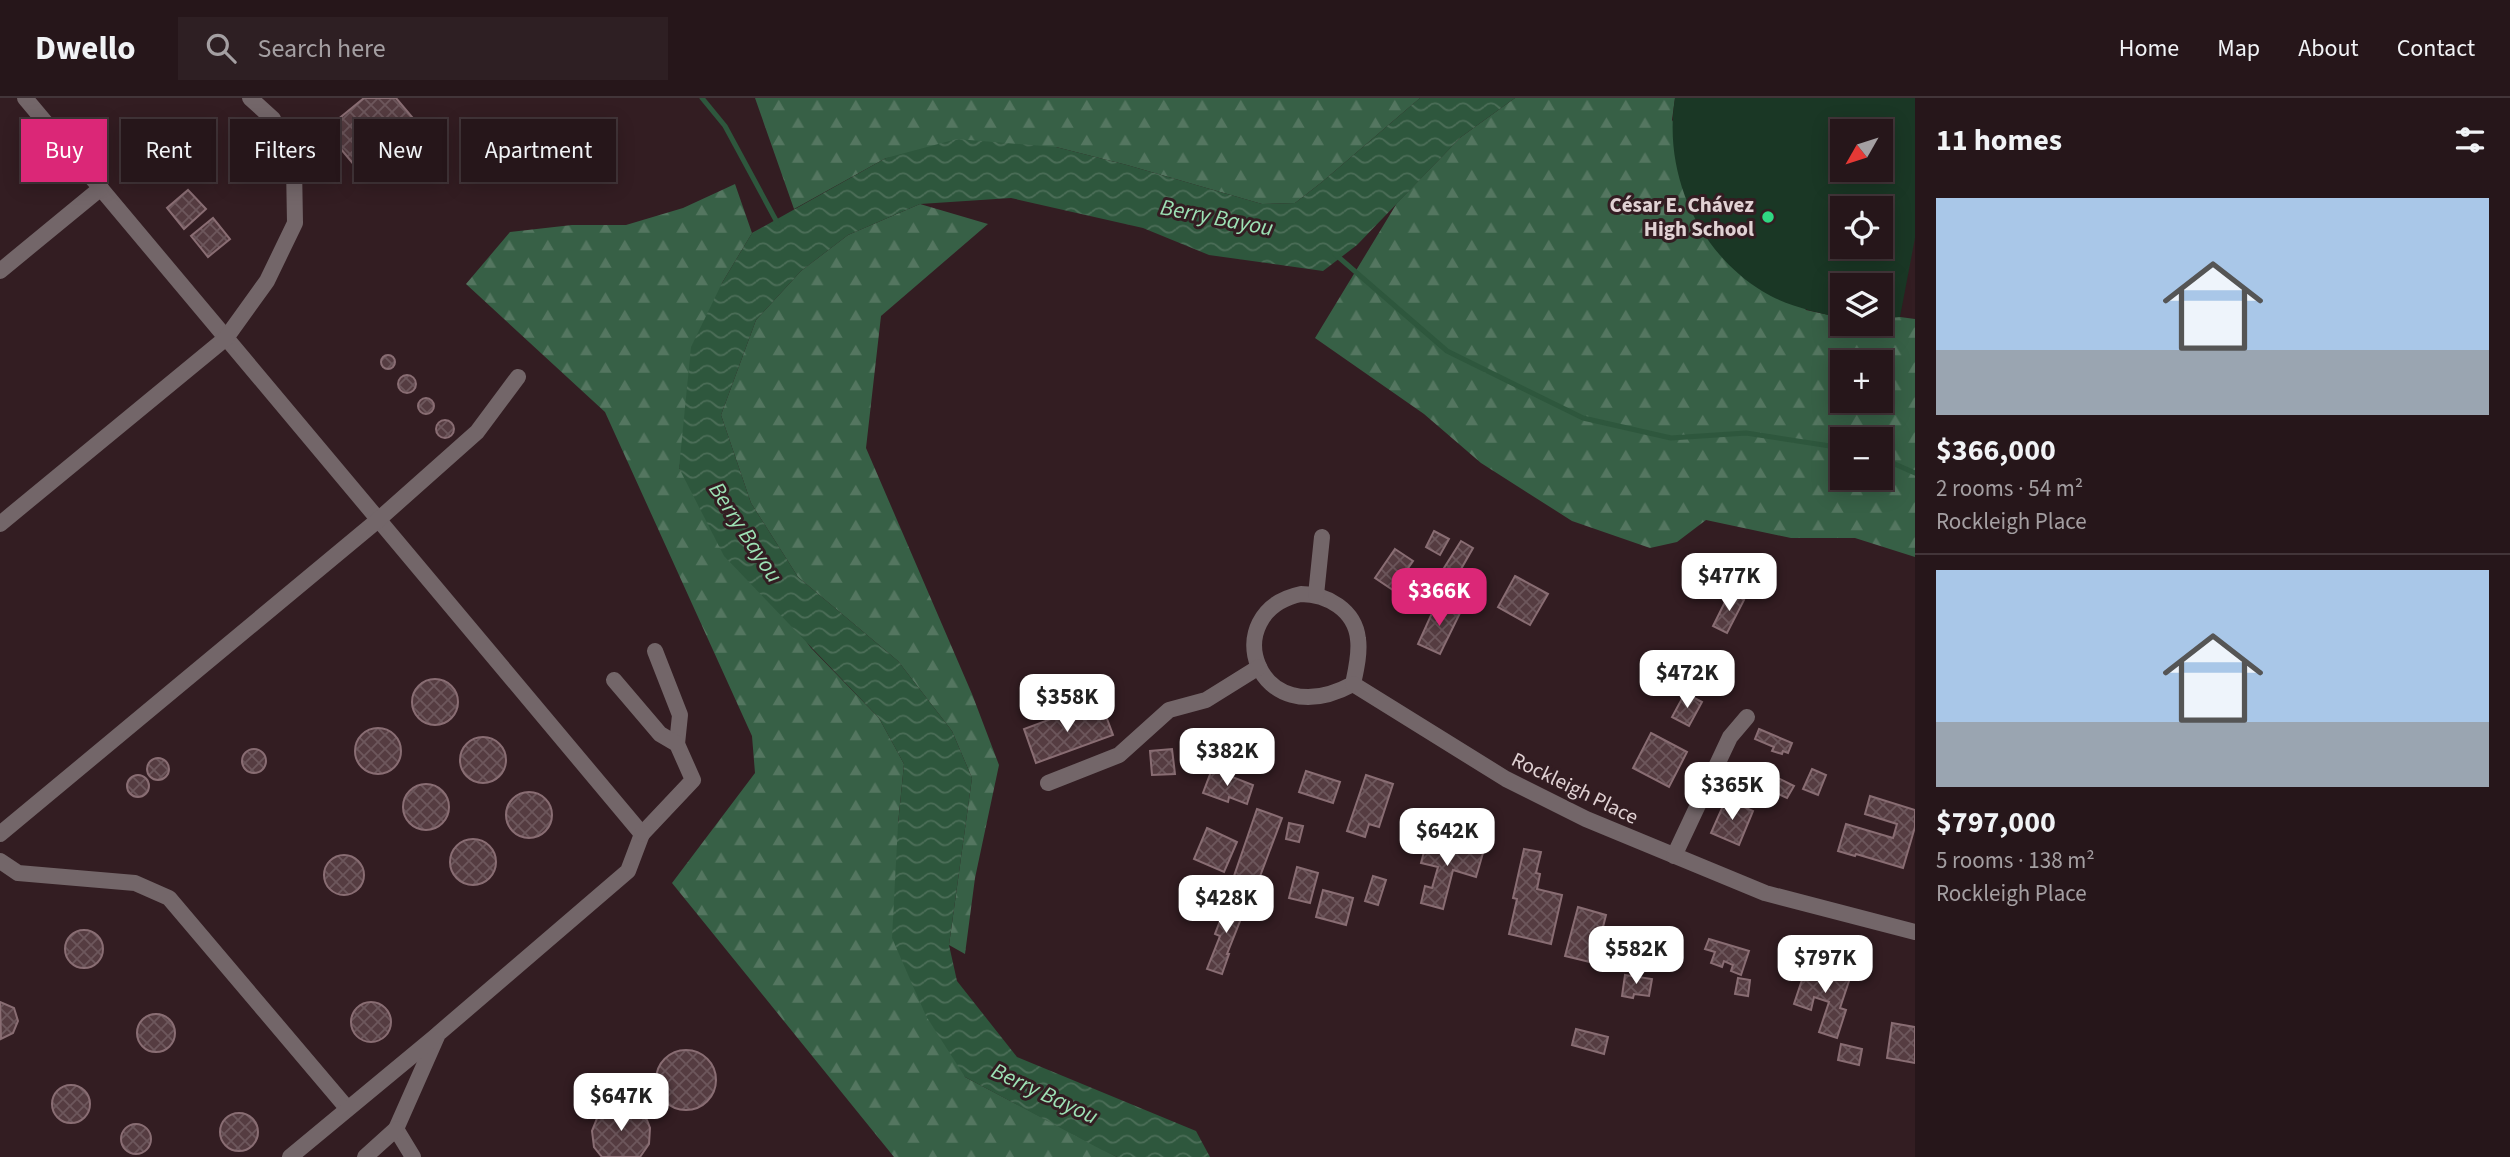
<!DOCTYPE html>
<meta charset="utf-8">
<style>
body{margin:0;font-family:"Source Sans 3",sans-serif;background:#2e1f23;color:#f1f3f6;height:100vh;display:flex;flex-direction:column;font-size:26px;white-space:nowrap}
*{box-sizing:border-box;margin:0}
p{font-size:23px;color:#a49fa2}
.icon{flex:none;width:38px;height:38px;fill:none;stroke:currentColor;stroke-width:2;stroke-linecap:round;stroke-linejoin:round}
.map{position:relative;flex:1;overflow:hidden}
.panel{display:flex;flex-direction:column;background:#26161a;width:595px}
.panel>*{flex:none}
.top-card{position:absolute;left:21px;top:21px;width:665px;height:63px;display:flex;gap:14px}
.needle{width:46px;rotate:231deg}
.tools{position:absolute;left:1830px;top:21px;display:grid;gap:14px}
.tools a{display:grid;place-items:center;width:63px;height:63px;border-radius:0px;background:#26161a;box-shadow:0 4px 18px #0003,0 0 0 2px #423539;font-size:35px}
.price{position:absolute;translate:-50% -60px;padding:0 16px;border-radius:14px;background:#fff;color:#222;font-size:23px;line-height:46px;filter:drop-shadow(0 2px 4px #0008)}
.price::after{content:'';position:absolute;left:50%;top:42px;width:21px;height:16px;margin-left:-10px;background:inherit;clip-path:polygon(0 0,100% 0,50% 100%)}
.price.selected{background:#db2777;color:#fff}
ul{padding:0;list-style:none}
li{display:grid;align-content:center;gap:14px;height:371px;padding:0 21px}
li+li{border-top:2px solid #423539}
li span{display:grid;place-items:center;height:217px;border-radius:0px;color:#555}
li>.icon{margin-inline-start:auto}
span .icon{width:126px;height:126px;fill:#fffc;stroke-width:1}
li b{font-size:30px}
h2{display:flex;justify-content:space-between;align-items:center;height:84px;padding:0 21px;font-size:30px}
.tag{padding:0 24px;border-radius:0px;background:#26161a;box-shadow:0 4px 18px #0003,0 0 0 2px #423539;font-size:24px;line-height:63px}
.tag.selected{background:#db2777;color:#fff}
header{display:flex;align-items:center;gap:42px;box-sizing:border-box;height:98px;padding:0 35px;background:#26161a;border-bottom:2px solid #423539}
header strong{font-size:33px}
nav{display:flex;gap:38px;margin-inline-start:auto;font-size:24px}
.search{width:490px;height:63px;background:#2e1f23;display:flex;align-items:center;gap:18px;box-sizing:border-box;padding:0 24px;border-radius:0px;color:#a49fa2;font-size:26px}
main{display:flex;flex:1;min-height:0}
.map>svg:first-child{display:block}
.forest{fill:url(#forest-firs);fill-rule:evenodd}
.pitch{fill:#1a3725;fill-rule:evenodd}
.water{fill:url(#water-waves)}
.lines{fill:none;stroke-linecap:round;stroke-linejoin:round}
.stream{stroke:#2e573d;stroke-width:5}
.building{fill:url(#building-cross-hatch);stroke:#896d73;stroke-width:2}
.minor{stroke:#736669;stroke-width:16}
.poi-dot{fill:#30d883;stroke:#331d22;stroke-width:2.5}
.labels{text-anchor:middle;stroke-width:6;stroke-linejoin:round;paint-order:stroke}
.poi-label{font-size:21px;font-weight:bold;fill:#e1d2d4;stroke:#331d22;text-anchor:end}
.street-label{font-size:21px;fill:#e1d2d4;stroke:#331d22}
.water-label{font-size:23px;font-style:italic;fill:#9de2b5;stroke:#331d22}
</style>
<header>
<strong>Dwello</strong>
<div class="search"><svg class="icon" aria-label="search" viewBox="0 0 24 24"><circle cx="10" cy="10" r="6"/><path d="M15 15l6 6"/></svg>Search here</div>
<nav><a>Home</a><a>Map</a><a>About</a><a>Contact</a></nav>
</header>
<main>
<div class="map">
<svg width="1915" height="1059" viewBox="0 0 1915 1059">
<defs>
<pattern id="forest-firs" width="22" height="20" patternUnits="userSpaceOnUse" patternTransform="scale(1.75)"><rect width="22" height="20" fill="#376046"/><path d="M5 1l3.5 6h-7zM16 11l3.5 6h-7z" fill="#547660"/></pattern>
<pattern id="water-waves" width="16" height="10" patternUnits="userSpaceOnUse" patternTransform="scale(1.75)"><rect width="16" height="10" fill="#2e573d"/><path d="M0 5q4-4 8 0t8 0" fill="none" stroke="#4c6e58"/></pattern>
<pattern id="building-cross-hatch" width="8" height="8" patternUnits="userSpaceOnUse" patternTransform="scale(1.75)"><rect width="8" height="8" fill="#553c41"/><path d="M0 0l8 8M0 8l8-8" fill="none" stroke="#6d575c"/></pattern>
</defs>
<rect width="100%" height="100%" fill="#331d22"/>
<!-- forest -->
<g class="forest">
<polygon points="755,0 1420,0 1322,84 1295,105 1262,106 1127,67 1056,49 886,60 794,111"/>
<path d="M1515 0H1675L1672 22 1806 212 1843 220V226H1881V220L1900 219 1915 221V459L1855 440H1791L1706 422 1677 444 1650 450 1572 423 1481 365 1424 316 1315 240 1397 105 1461 39ZM1843 264H1881V303H1843ZM1843 341H1881V380H1843Z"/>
<polygon points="735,86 752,135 722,185 679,370 811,550 879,620 904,666 898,726 965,979 1117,1059 894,1059 672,785 755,675 752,638 605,314 466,186 510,134 572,127 626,127 683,110"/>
<polygon points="920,106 988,126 881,218 866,350 972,596 999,667 975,780 965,856 949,847 972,680 952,633 898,563 798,479 751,405 721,317 756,222 801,173 848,137"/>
</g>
<!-- pitch -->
<path class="pitch" d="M1675 0H1915V140L1900 219 1881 220V187H1843V220C1815 214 1786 208 1762 193 1697 153 1663 74 1675 0ZM1843 33H1881V72H1843ZM1843 110H1881V149H1843Z"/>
<!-- water -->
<polygon class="water" points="1420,0 1515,0 1461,39 1357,147 1323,173 1209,157 1143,130 1011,100 920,106 848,137 801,173 756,222 721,317 751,405 798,479 898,563 952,633 972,680 949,847 957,883 1017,959 1196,1033 1210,1059 1117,1059 1102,1052 965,979 926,918 892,840 898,726 904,666 879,620 724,458 679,370 691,249 722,185 752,135 886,60 957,41 1056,49 1127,67 1262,106 1295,105 1322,84"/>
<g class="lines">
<!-- stream -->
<g class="stream">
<polyline points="702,0 725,28 778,126"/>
<polyline points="1335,156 1447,253 1583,320 1671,340 1746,335 1843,350"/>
<polyline points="1881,360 1915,375"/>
</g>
</g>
<!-- building -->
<g class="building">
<polygon points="364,0 396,0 418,26 360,74 325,32"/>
<polygon points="188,92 206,111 184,131 167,110"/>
<polygon points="213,120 230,141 208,159 191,138"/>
<circle cx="388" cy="264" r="7"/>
<circle cx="407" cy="286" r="9"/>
<circle cx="426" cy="308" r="8"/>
<circle cx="445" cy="331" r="9"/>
<polygon points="1434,433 1449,441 1440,457 1426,449"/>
<polygon points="1461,443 1473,450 1457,478 1444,470"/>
<polygon points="1395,451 1413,463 1393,492 1375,480"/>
<polygon points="1515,478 1548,496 1530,527 1498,509"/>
<polygon points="1730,494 1744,502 1727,535 1713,528"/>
<polygon points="1437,504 1460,515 1440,556 1418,546"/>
<circle cx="435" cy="604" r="23"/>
<polygon points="1685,595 1702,604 1689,628 1672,619"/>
<polygon points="1103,610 1113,637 1036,665 1024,631 1064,616 1066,623"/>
<circle cx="378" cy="653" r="23"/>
<polygon points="1759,631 1792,645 1788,655 1783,653 1782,656 1772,653 1774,649 1755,641"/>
<polygon points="1651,635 1687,654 1669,689 1633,670"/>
<circle cx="483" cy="662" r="23"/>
<circle cx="254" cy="663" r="12"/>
<polygon points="1172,651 1175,676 1152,677 1150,653"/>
<circle cx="158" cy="671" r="11"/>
<polygon points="1744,670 1767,681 1770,676 1794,688 1787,700 1776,695 1769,708 1734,690"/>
<polygon points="1212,671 1253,687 1247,706 1229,699 1228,704 1203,695"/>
<polygon points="1812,671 1826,677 1818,697 1803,691"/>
<polygon points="1306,673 1340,684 1333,705 1299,694"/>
<circle cx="138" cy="688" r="11"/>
<polygon points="1366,677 1393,686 1379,729 1369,726 1365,739 1347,733"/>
<circle cx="426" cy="709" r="23"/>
<circle cx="529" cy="717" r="23"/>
<polygon points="1870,698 1915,712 1915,729 1903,770 1856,756 1855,758 1838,753 1846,726 1893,740 1897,726 1865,716"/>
<polygon points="1726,701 1753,713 1739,747 1711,735"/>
<polygon points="1257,711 1282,720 1256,789 1233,781"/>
<polygon points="1289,725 1303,728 1299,744 1286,741"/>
<polygon points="1207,730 1237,744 1224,774 1194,761"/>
<polygon points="1428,739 1483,755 1476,779 1453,772 1443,811 1421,805 1425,788 1432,790 1438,769 1421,765"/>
<circle cx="473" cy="764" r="23"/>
<polygon points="1524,751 1541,754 1536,775 1540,776 1537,791 1562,797 1551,846 1509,836 1517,801 1513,800"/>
<circle cx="344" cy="777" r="20"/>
<polygon points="1297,769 1318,775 1310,805 1289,800"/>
<polygon points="1373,778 1386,782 1378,807 1365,803"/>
<polygon points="1323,792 1353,800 1346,827 1316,819"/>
<polygon points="1228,802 1246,808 1227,856 1229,856 1222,876 1207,871 1220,838 1215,836"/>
<polygon points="1578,809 1606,817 1594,865 1565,858"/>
<polygon points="1649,830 1680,840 1670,872 1638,862"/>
<circle cx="84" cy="851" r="19"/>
<polygon points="1709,841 1749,853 1741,877 1731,873 1733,867 1724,863 1722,869 1711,865 1715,854 1705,851"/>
<polygon points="1808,864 1851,877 1840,910 1846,912 1837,940 1819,934 1829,904 1814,899 1811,912 1794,906"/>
<polygon points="1625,877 1652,881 1649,898 1634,896 1633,900 1622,898"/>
<polygon points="1738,880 1750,882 1748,898 1735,896"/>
<polygon points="0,904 14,910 18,923 13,935 1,941"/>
<circle cx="371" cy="924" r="20"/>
<circle cx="156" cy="935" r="19"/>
<polygon points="1892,925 1915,929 1915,965 1887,960"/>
<polygon points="1576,931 1608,939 1604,956 1572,947"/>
<polygon points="1841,946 1862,951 1859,967 1838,962"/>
<circle cx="686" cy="982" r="30"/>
<circle cx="71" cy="1006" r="19"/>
<polygon points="619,1007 635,1011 647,1022 650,1030 649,1046 640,1059 602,1059 594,1049 592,1033 598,1018 611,1009"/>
<circle cx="239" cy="1034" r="19"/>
<circle cx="136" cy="1041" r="15"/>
</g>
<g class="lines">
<!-- minor -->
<g class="minor">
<polyline points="25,0 642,736 628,773 438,936 396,1031 413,1059"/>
<polyline points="0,173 101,90"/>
<polyline points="0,426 226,240 267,183 295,125 294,68 273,21 250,0"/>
<path d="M1301 496C1327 496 1355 512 1358 541 1360 555 1356 572 1353 586 1255 639 1216 514 1301 496Z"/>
<polyline points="1316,497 1322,439"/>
<polyline points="655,553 680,617 677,646"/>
<polyline points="614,582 660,636 677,646 693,682 642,736"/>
<polyline points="1353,586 1506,681 1586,721 1765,795 1915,834"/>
<polyline points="1048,685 1119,657 1169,612 1206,602 1259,569"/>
<polyline points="0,736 378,422 477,334 518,279"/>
<polyline points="1674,758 1730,639 1747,619"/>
<polyline points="0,763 18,775 135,785 169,800 347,1010"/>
<polyline points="290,1059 436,938"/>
<polyline points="365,1059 396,1031"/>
</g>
</g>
<!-- markers -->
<circle class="poi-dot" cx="1768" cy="119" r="7"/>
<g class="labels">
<!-- poi labels -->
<g class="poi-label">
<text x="1754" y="114">César E. Chávez<tspan x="1754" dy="24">High School</tspan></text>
</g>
<!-- street labels -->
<g class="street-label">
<text transform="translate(1575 690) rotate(26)" y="7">Rockleigh Place</text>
</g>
<!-- water labels -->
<g class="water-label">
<text transform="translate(1217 119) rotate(11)" y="8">Berry Bayou</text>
<text transform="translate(746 434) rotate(57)" y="8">Berry Bayou</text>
<text transform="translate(1045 995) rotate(25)" y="8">Berry Bayou</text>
</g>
</g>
</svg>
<div class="tools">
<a><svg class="needle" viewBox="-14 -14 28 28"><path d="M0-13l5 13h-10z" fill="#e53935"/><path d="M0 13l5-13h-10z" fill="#a49fa2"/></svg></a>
<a><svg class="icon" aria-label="locate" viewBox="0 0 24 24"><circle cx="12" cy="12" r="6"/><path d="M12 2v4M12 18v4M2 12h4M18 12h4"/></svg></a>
<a><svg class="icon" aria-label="layers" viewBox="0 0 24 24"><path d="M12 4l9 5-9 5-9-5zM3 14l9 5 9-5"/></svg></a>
<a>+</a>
<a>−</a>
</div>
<b class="price" style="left:1729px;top:515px">$477K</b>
<b class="price selected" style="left:1439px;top:530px">$366K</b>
<b class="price" style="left:1687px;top:612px">$472K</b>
<b class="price" style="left:1067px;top:636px">$358K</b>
<b class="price" style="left:1227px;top:690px">$382K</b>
<b class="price" style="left:1732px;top:724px">$365K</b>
<b class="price" style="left:1447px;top:770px">$642K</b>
<b class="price" style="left:1226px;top:837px">$428K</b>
<b class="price" style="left:1636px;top:888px">$582K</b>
<b class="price" style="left:1825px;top:897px">$797K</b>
<b class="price" style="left:621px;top:1035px">$647K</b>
<div class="top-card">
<a class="tag selected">Buy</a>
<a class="tag">Rent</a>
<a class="tag">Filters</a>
<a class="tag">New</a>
<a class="tag">Apartment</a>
</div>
</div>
<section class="panel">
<h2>11 homes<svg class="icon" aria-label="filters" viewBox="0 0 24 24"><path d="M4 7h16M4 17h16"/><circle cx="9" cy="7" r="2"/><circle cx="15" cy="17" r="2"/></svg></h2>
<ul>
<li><span style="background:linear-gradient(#a9c7e8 70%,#9aa5b1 0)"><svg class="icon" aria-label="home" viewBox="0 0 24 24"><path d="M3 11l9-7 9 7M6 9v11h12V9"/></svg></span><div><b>$366,000</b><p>2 rooms · 54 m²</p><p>Rockleigh Place</p></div></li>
<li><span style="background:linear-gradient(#a9c7e8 70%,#9aa5b1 0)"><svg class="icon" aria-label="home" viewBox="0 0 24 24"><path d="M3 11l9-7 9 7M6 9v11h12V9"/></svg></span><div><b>$797,000</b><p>5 rooms · 138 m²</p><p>Rockleigh Place</p></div></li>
</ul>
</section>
</main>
